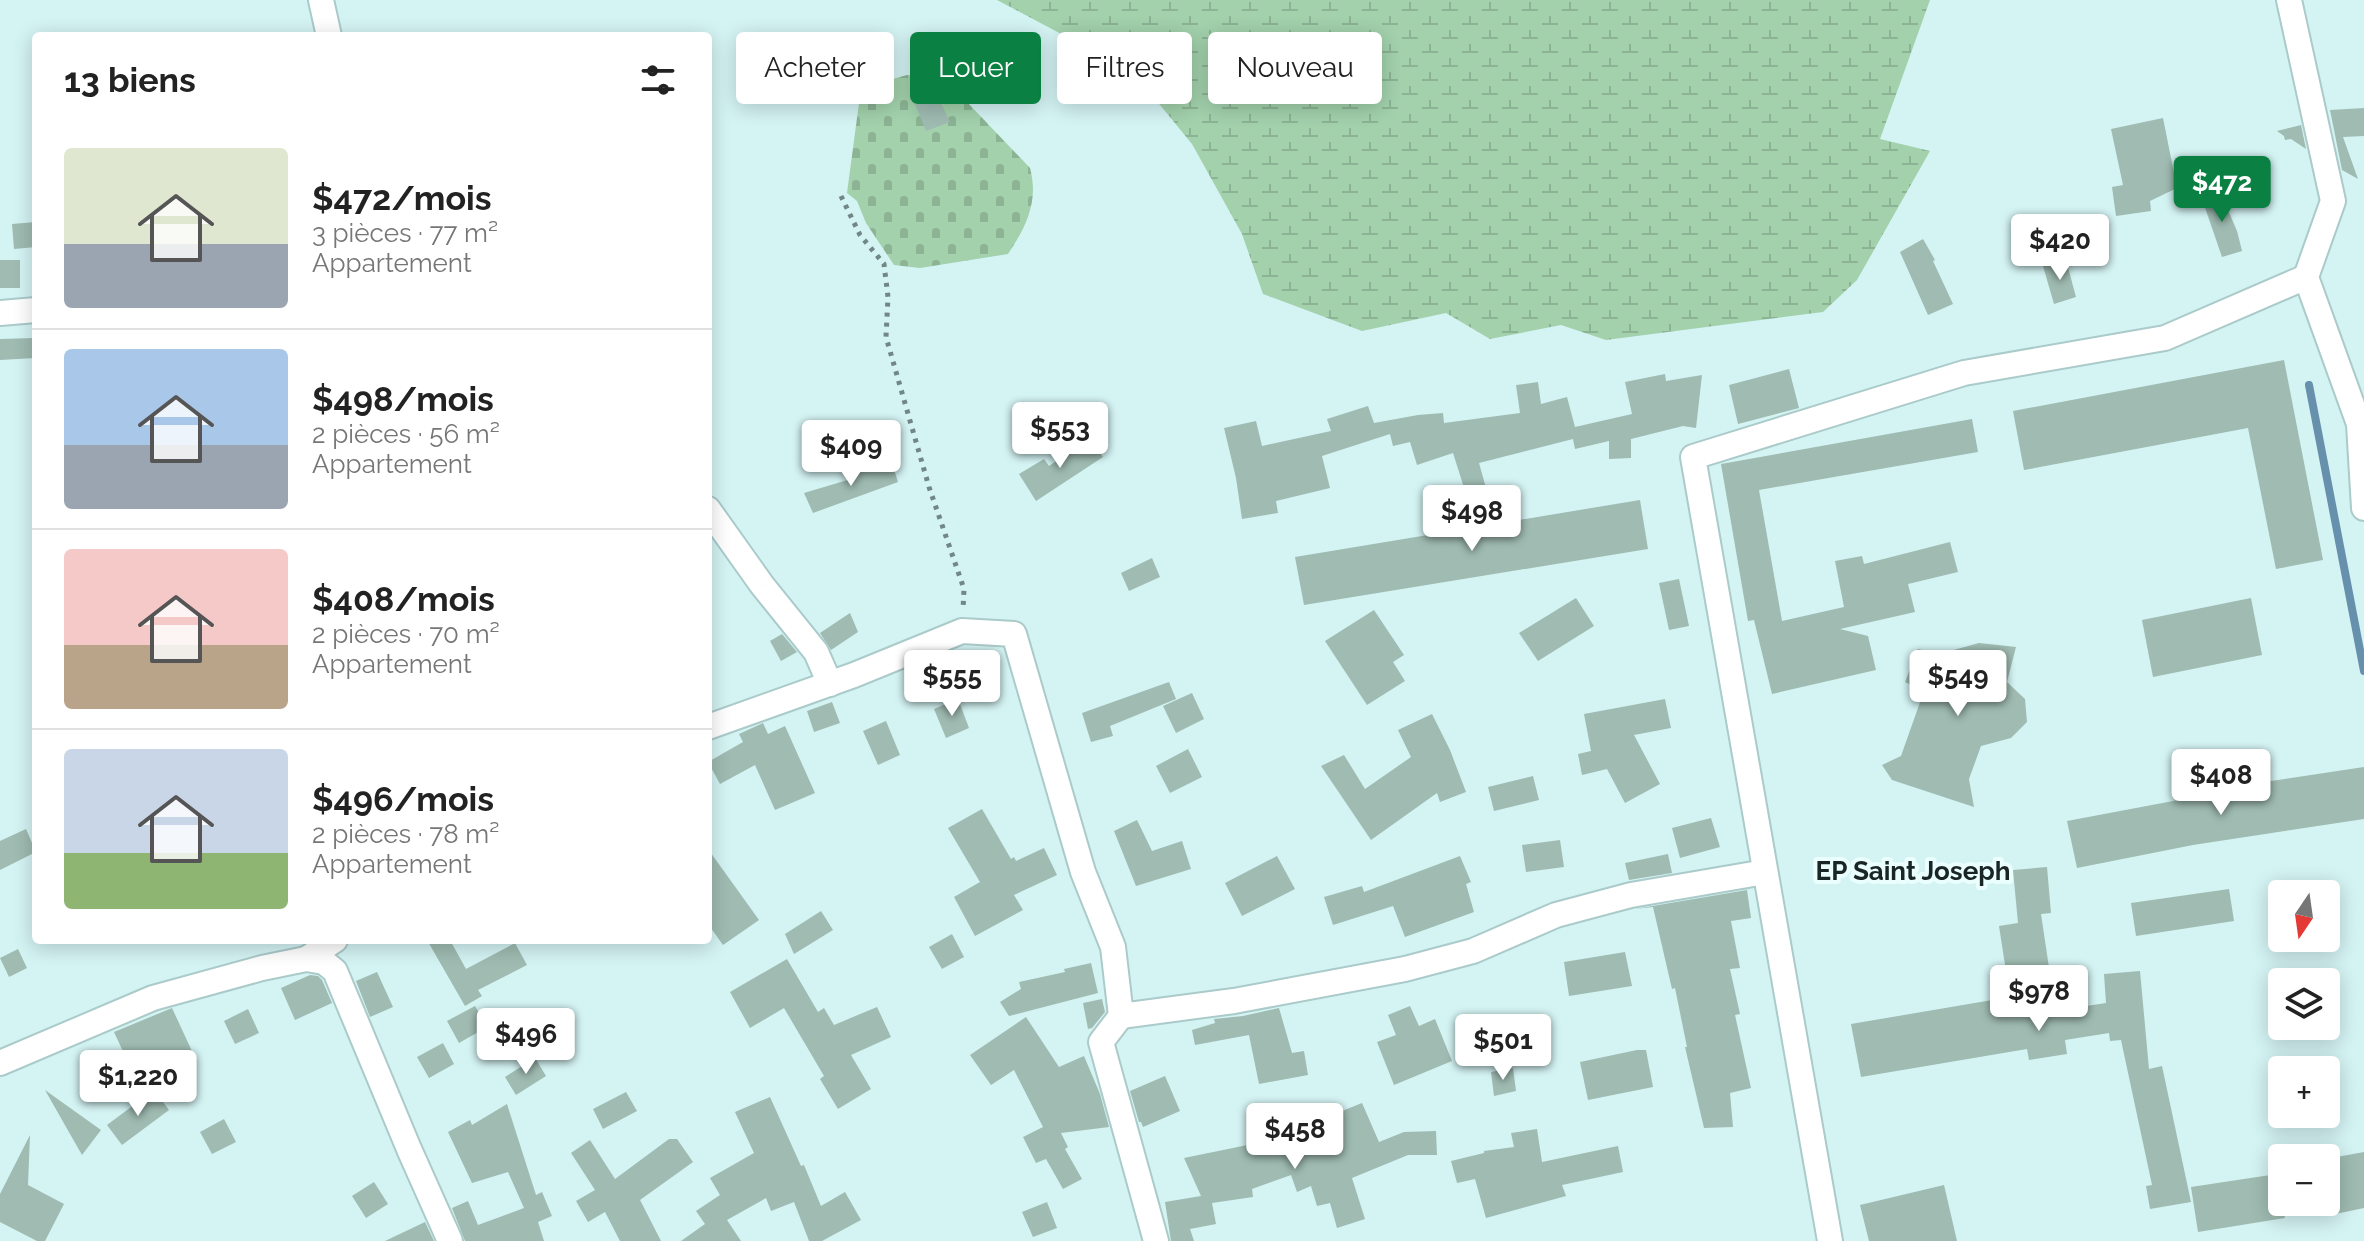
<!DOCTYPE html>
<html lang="fr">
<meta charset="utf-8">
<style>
body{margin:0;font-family:Raleway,sans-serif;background:#f6f6f6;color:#222;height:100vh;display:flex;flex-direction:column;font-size:30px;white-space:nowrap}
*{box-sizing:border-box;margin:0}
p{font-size:26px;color:#767676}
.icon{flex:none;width:44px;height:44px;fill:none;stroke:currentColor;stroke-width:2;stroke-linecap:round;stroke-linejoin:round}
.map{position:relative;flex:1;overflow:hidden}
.panel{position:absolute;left:32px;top:32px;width:680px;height:912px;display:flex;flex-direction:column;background:#fff;border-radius:8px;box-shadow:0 4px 20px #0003}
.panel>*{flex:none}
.guide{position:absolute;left:736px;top:32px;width:760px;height:72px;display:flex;gap:16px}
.needle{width:52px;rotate:193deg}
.buttons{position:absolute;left:2268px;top:880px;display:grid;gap:16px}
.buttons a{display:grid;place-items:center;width:72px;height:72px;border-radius:8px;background:#fff;box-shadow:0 4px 20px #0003;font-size:40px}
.price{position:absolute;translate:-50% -68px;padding:0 18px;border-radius:8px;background:#fff;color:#222;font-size:26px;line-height:52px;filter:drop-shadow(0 2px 4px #0008)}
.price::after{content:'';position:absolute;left:50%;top:48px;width:24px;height:18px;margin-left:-12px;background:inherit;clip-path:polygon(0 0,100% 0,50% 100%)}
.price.current{background:#0b8043;color:#fff}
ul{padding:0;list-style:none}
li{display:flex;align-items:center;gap:24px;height:200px;padding:0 32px}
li+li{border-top:2px solid #e0e0e0}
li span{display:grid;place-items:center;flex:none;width:224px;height:160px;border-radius:8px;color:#555}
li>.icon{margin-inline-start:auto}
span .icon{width:96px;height:96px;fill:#fffc;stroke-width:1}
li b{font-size:34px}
h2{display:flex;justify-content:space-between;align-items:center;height:96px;padding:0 32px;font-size:34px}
.chip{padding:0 28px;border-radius:8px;background:#fff;box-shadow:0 4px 20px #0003;font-size:28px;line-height:72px}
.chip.current{background:#0b8043;color:#fff}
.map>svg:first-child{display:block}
.wetland{fill:url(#wetland-marsh)}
.cemetery{fill:url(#cemetery-stones)}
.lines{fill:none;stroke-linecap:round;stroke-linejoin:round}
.stream{stroke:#6790ad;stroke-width:8}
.building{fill:#9fbbb2}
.street-casing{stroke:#abcaca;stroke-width:28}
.path{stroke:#718686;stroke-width:5;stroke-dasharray:4 6;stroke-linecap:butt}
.street{stroke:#fff;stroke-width:24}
.labels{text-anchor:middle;stroke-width:8;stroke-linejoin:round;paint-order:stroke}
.neighbourhood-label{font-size:26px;font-weight:bold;fill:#1a2626;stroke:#ebfefe}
</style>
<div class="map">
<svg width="2364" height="1241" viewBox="0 0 2364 1241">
<defs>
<pattern id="wetland-marsh" width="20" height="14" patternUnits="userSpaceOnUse" patternTransform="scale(2)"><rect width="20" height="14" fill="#a2d1ac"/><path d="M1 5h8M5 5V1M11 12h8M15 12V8" fill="none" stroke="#8bb394"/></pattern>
<pattern id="cemetery-stones" width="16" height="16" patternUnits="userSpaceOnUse" patternTransform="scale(2)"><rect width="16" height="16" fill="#a2d1ac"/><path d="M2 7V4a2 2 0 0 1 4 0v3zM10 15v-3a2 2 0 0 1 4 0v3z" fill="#8bb394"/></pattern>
</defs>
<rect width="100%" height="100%" fill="#d4f3f3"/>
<!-- wetland -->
<polygon class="wetland" points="997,0 1930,0 1880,139 1930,151 1857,280 1823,312 1606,340 1561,325 1490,339 1446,313 1362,331 1263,294 1242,234 1192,144 1133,72"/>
<!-- cemetery -->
<path class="cemetery" d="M907 75 935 78 966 101 1030 168C1039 202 1026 227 1008 254L920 268 894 265 866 223 857 201 847 193 861 88Z"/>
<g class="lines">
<!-- stream -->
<polyline class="stream" points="2309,385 2364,671"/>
</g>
<!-- building -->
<g class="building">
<polygon points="937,95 950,122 926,131 915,104"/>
<polygon points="2364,108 2364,136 2343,137 2358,179 2342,170 2330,110"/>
<polygon points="2163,118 2177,188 2150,201 2151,211 2116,216 2112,187 2123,185 2111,129"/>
<polygon points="2301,125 2306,149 2291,139 2285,140 2284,136 2277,131"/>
<polygon points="2219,189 2237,231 2242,251 2222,257 2201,196"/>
<polygon points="36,222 36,247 14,249 12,224"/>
<polygon points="1923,239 1935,260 1933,261 1953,304 1928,315 1900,252"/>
<rect x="0" y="260" width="20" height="28"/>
<polygon points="2066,260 2076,297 2054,304 2043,266"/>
<polygon points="34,338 35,358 0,360 0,339"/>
<polygon points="2284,360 2323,560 2276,569 2248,428 2024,470 2013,411"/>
<polygon points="1789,369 1799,408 1738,424 1729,385"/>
<polygon points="1665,374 1666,381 1702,375 1696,428 1683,426 1631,439 1631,458 1609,459 1609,441 1575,449 1573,439 1479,463 1486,488 1466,494 1453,453 1417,465 1410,442 1393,446 1390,434 1322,456 1330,488 1276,501 1278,513 1242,519 1236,478 1224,428 1256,421 1262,446 1331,431 1327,419 1368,406 1374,423 1418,415 1443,413 1444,423 1520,413 1516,385 1538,382 1541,404 1567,397 1575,427 1632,414 1625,382"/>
<polygon points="1972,419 1978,452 1759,490 1782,621 1844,607 1835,561 1862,556 1864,564 1950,542 1958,572 1908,584 1915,612 1840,629 1868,636 1876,670 1772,694 1754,620 1748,621 1721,464"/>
<polygon points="1090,438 1103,457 1036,501 1019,474 1044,459 1049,466"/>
<polygon points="893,466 898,482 813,513 804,493 851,479 850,475 870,468 872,472"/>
<polygon points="1640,500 1648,549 1304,605 1295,557"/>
<polygon points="1152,558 1160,577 1129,591 1121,573"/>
<polygon points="1679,579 1689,626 1669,630 1659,583"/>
<polygon points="1576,598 1594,626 1538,661 1519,633"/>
<polygon points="2251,598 2262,655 2153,677 2142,620"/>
<polygon points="1374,610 1404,655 1393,662 1405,681 1367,705 1325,641"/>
<polygon points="850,613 858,632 831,650 820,633"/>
<polygon points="782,634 797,652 781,661 770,641"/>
<polygon points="1979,643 2016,647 2007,682 2025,699 2027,722 2011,738 1981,746 1969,779 1974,807 1892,780 1882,765 1901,756 1924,691 1905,682 1918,649 1939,654"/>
<polygon points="1169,682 1176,699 1110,726 1113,736 1091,742 1082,713"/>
<polygon points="1192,693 1204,719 1176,733 1163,706"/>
<polygon points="958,699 969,728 946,738 934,709"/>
<polygon points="1665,699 1671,728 1634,735 1660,784 1625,803 1607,769 1582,775 1578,754 1591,751 1584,714"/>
<polygon points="832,702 840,723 814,732 807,711"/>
<polygon points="1432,714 1450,750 1466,792 1440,802 1437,793 1371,840 1321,766 1344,755 1365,789 1411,757 1398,730"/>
<polygon points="886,721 900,755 878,765 863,731"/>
<polygon points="763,723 768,734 785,726 815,793 775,810 755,765 720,784 708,762 743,742 739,734"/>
<polygon points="1188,749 1202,777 1170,793 1156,766"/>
<polygon points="2364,767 2364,819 2193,845 2077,868 2067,821 2205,795 2204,791"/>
<polygon points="1533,776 1539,800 1494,811 1488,787"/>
<polygon points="982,809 1011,859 1014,857 1016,861 1044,848 1057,875 1014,895 1023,910 975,936 954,897 980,882 948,828"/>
<polygon points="1711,818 1720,847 1680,858 1672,828"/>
<polygon points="1137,820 1152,851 1182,841 1191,869 1136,886 1114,831"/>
<polygon points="26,829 36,852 0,870 0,841"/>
<polygon points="1560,840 1564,867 1526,872 1522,845"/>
<polygon points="708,849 759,920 723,945 708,924"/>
<polygon points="1668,854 1672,873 1629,880 1625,863"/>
<polygon points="1277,856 1295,889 1242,916 1225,883"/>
<polygon points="1460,856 1471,882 1466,884 1474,912 1405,937 1393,906 1333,925 1324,897 1362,886 1364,892"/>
<polygon points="2047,867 2051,913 2041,914 2054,1001 2059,1001 2060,1010 2106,1003 2104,974 2140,971 2149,1069 2162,1066 2191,1202 2150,1209 2146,1186 2152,1185 2121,1040 2110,1041 2109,1033 2065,1040 2067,1054 2029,1060 2027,1049 1861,1077 1851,1024 2010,997 1999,926 2018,923 2013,870"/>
<polygon points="2229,889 2234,921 2136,936 2131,903"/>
<polygon points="1747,890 1751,918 1731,921 1740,968 1730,969 1740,1014 1735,1015 1751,1088 1730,1093 1733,1127 1704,1128 1685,1047 1687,1047 1675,988 1672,989 1653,907 1635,909"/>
<polygon points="821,911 833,930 794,954 785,934"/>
<polygon points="952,934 964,957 942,969 929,947"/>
<polygon points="427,940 450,940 466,969 515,943 527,965 478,990 482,996 465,1006"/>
<polygon points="18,949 27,968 9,977 0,958"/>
<polygon points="1625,952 1632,986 1569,996 1564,962"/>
<polygon points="787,959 818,1012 824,1008 834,1025 877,1007 891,1037 851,1055 871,1089 838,1109 820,1079 824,1076 784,1008 750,1028 730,992"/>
<polygon points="1091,963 1098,993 1009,1016 1000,1002 1021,989 1019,982 1065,972 1064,969"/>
<polygon points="377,972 393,1007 370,1017 356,981"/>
<polygon points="310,975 318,976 322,980 332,1003 295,1020 281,988"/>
<polygon points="1102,999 1105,1012 1092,1028 1088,1029 1083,1003"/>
<polygon points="475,1006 487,1027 459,1043 447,1021"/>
<polygon points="1410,1006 1419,1026 1435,1019 1452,1061 1394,1085 1377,1042 1396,1035 1388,1015"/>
<polygon points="172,1008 197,1062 140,1088 114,1032"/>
<polygon points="1279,1008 1292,1053 1304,1051 1308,1075 1259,1084 1249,1035 1195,1045 1192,1030 1215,1023 1214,1019 1243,1016"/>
<polygon points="248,1009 259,1033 235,1044 224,1021"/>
<polygon points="1026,1017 1059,1067 1084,1056 1100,1094 1109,1127 1061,1133 1068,1147 1065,1149 1082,1179 1063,1189 1046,1159 1036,1163 1023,1137 1043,1127 1014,1070 991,1085 970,1055"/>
<polygon points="443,1043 454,1064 429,1078 417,1057"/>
<polygon points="1637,1050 1646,1050 1653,1087 1588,1100 1580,1062"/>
<polygon points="535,1058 546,1076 516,1095 505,1077"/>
<polygon points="1513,1068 1516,1091 1494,1096 1491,1072"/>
<polygon points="1165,1076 1180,1111 1143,1127 1141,1122 1139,1122 1130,1091"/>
<polygon points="45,1090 101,1130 82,1155 74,1141"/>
<polygon points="154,1090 169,1110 122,1145 107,1125"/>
<polygon points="626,1092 637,1111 603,1129 593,1109"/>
<polygon points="770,1097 801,1166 804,1165 821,1206 845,1192 861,1220 822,1241 809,1241 794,1202 771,1211 766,1198 727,1220 741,1241 681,1241 705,1224 696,1211 720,1195 710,1178 754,1153 735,1112"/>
<polygon points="1362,1103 1379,1142 1404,1132 1436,1131 1437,1155 1408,1155 1352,1178 1365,1219 1337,1228 1330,1203 1317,1206 1311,1186 1297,1192 1291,1175 1252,1189 1253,1197 1212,1203 1216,1224 1190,1229 1194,1241 1171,1241 1165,1202 1201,1196 1184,1158 1287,1137 1290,1149 1337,1133 1334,1127 1342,1124 1337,1113"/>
<polygon points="507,1104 536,1195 542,1192 552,1216 538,1222 544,1241 465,1241 452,1208 468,1201 478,1225 524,1208 508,1172 472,1183 448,1132 470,1120 472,1125"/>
<polygon points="224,1119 236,1142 212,1154 200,1132"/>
<polygon points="1537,1129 1542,1162 1618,1146 1623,1172 1562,1185 1566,1196 1486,1218 1475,1179 1457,1183 1451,1161 1484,1153 1484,1151 1514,1147 1511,1133"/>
<polygon points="30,1135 28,1185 64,1204 45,1241 37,1241 0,1222 0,1194"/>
<polygon points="669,1139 677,1139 693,1162 640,1200 661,1241 620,1241 605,1212 588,1222 576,1201 595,1190 571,1153 590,1140 615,1179"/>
<polygon points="2364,1152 2364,1208 2326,1216 2326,1159"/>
<polygon points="2277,1174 2285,1218 2198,1232 2191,1187"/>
<polygon points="374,1182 388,1204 366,1218 352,1196"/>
<polygon points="1944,1185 1957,1241 1869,1241 1860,1205"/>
<polygon points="1047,1202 1057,1228 1033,1237 1022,1212"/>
<polygon points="425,1222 434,1241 385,1241"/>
</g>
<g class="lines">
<defs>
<g id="street">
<polyline points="321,0 329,36"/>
<polyline points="2289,0 2333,201 2306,277 2359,424 2364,508"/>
<polyline points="0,313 36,310"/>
<polyline points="708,509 762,585 816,652 830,684"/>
<polyline points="708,727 854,675 962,631 1014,634 1083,872 1113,947 1121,1016 1234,1001 1405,969 1473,951 1556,915 1631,895 1765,872"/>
<polyline points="306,959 335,940"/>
<polyline points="1121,1016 1101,1042 1156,1241"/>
<polyline points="0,1063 153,998 262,968 306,959 324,962 335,971 409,1149 450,1241"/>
<polyline points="1830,1241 1693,457 1964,373 2165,338 2306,277"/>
</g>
</defs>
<!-- street casing -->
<use href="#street" class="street-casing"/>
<!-- path -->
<polyline class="path" points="841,196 860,235 884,264 888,297 886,337 929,487 964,589 963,610"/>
<!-- street -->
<use href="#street" class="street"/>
</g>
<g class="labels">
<!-- neighbourhood labels -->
<g class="neighbourhood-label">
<text x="1913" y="880">EP Saint Joseph</text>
</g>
</g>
</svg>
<div class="buttons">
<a><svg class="needle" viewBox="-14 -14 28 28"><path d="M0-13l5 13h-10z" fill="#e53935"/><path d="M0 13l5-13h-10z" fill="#767676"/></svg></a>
<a><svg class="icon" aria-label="layers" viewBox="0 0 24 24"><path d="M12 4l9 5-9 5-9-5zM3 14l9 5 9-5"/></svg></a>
<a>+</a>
<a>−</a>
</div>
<b class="price current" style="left:2222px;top:224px">$472</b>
<b class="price" style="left:2060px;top:282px">$420</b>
<b class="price" style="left:1060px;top:470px">$553</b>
<b class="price" style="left:851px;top:488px">$409</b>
<b class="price" style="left:1472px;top:553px">$498</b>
<b class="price" style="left:952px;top:718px">$555</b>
<b class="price" style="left:1958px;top:718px">$549</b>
<b class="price" style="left:2221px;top:817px">$408</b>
<b class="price" style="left:2039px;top:1033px">$978</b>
<b class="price" style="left:526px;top:1076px">$496</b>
<b class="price" style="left:1503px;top:1082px">$501</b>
<b class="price" style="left:138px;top:1118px">$1,220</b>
<b class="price" style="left:1295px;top:1171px">$458</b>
<div class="guide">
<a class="chip">Acheter</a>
<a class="chip current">Louer</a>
<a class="chip">Filtres</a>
<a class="chip">Nouveau</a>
</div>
<section class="panel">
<h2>13 biens<svg class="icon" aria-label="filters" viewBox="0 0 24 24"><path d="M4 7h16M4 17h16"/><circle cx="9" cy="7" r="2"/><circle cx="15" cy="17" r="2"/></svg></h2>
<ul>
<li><span style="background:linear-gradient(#dfe7d0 60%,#9aa5b1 0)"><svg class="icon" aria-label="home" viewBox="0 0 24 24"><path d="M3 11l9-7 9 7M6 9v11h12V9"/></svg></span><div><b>$472/mois</b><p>3 pièces · 77 m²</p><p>Appartement</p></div></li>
<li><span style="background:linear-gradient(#a9c7e8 60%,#9aa5b1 0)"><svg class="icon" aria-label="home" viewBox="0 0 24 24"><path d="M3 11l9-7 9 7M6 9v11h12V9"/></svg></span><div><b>$498/mois</b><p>2 pièces · 56 m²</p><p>Appartement</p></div></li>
<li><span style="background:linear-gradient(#f6c9c9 60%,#b9a48a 0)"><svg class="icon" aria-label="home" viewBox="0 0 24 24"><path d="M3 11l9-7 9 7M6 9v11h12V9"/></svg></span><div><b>$408/mois</b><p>2 pièces · 70 m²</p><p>Appartement</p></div></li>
<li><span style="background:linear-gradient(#c9d6e8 65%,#8fb573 0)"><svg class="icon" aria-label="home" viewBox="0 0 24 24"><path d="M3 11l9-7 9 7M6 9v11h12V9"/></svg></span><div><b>$496/mois</b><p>2 pièces · 78 m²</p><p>Appartement</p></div></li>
</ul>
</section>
</div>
